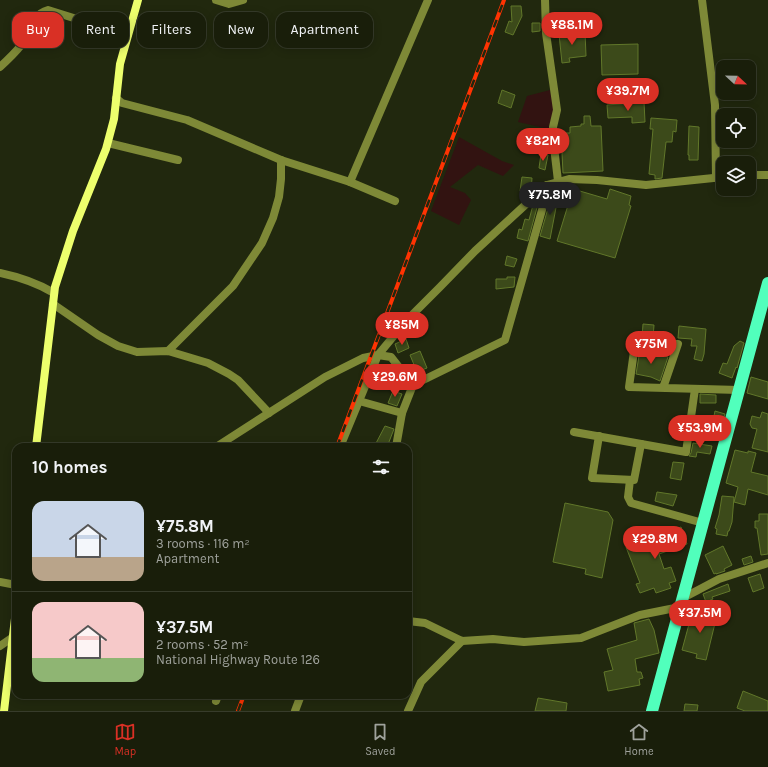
<!DOCTYPE html>
<meta charset="utf-8">
<style>
body{margin:0;font-family:Karla,sans-serif;background:#262b18;color:#f1f3f6;height:100vh;display:flex;flex-direction:column;font-size:15px;white-space:nowrap}
*{box-sizing:border-box;margin:0}
p{font-size:13px;color:#9fa29c}
.icon{flex:none;width:22px;height:22px;fill:none;stroke:currentColor;stroke-width:2;stroke-linecap:round;stroke-linejoin:round}
.map{position:relative;flex:1;overflow:hidden}
.panel{position:absolute;left:12px;top:443px;width:400px;height:256px;display:flex;flex-direction:column;background:#191e0a;border-radius:12px;box-shadow:0 2px 10px #0003,0 0 0 1px #373c2b}
.panel>*{flex:none}
.hud{position:absolute;left:12px;top:12px;width:400px;height:36px;display:flex;gap:8px}
.needle{width:26px;rotate:112deg}
.tools{position:absolute;left:716px;top:60px;display:grid;gap:8px}
.tools a{display:grid;place-items:center;width:40px;height:40px;border-radius:8px;background:#191e0a;box-shadow:0 2px 10px #0003,0 0 0 1px #373c2b;font-size:20px}
.price{position:absolute;translate:-50% -34px;padding:0 9px;border-radius:14px;background:#d93025;color:#fff;font-size:13px;line-height:26px;filter:drop-shadow(0 1px 2px #0008)}
.price::after{content:'';position:absolute;left:50%;top:24px;width:12px;height:9px;margin-left:-6px;background:inherit;clip-path:polygon(0 0,100% 0,50% 100%)}
.price.on{background:#222;color:#fff}
ul{padding:0;list-style:none}
li{display:flex;align-items:center;gap:12px;height:100px;padding:0 20px}
li+li{border-top:1px solid #373c2b}
li span{display:grid;place-items:center;flex:none;width:112px;height:80px;border-radius:12px;color:#555}
li>.icon{margin-inline-start:auto}
span .icon{width:48px;height:48px;fill:#fffc;stroke-width:1}
li b{font-size:17px}
h2{display:flex;justify-content:space-between;align-items:center;height:48px;padding:0 20px;font-size:17px}
.pill{padding:0 14px;border-radius:12px;background:#191e0a;box-shadow:0 2px 10px #0003,0 0 0 1px #373c2b;font-size:14px;line-height:36px}
.pill.on{background:#d93025;color:#fff}
.tab-bar{display:flex;justify-content:space-around;align-items:center;height:56px;border-top:1px solid #373c2b;background:#191e0a;font-size:11px;color:#9fa29c}
.tab-bar a{display:grid;justify-items:center;gap:2px}
.tab-bar .on{color:#d93025}
.map>svg:first-child{display:block}
.green{fill:#321311}
.building{fill:#3c4a1a;stroke:#61772a}
.lines{fill:none;stroke-linecap:round;stroke-linejoin:round}
.street{stroke:#7e8937;stroke-width:8}
.secondary{stroke:#edff6d;stroke-width:8}
.highway{stroke:#51ffbc;stroke-width:12}
.rail-casing{stroke:#ff3302;stroke-width:4}
.rail{stroke:#21280e;stroke-width:2.5;stroke-dasharray:8;stroke-linecap:butt}
</style>
<div class="map">
<svg width="768" height="711" viewBox="0 0 768 711">
<rect width="100%" height="100%" fill="#21280e"/>
<!-- green -->
<g class="green">
<polygon points="550,90 554,109 549,129 518,122 527,96"/>
<polygon points="459,137 502,161 514,165 503,176 478,165 450,187 465,193 471,200 459,225 431,211"/>
</g>
<!-- building -->
<g class="building">
<polygon points="511,6 521,6 522,16 513,35 505,32 509,21 512,22"/>
<polygon points="532,23 540,23 540,31 532,32"/>
<polygon points="585,32 586,56 569,58 570,62 562,63 559,34"/>
<polygon points="638,44 638,74 602,75 601,45"/>
<polygon points="502,90 515,95 511,108 498,103"/>
<polygon points="644,102 645,122 632,123 632,117 608,118 607,105"/>
<polygon points="584,116 590,116 591,126 601,126 603,171 563,173 561,133 570,133 570,127 581,126 581,124 584,124"/>
<polygon points="651,118 677,120 676,132 673,131 672,142 666,142 662,178 655,179 655,175 649,174 653,129 650,129"/>
<polygon points="689,126 699,127 698,160 689,160 689,155 688,155"/>
<polygon points="530,129 537,131 535,138 528,136"/>
<polygon points="541,154 548,155 545,170 539,168"/>
<polygon points="522,177 532,178 531,192 520,191"/>
<polygon points="573,189 607,199 610,189 631,196 629,205 631,206 615,258 557,241"/>
<polygon points="552,190 559,192 550,239 540,236 551,198"/>
<polygon points="539,200 528,241 517,238 519,229 522,230 525,219 529,220 533,205 535,205"/>
<polygon points="507,256 517,259 514,267 505,265"/>
<polygon points="507,277 515,277 514,287 496,289 496,279 507,279"/>
<polygon points="643,324 654,325 653,338 642,338"/>
<polygon points="679,326 706,329 704,354 702,361 694,359 697,346 691,346 692,339 678,338"/>
<polygon points="406,339 409,348 398,353 395,344"/>
<polygon points="740,341 744,343 737,368 736,367 732,378 719,373 723,363 727,364 734,346"/>
<polygon points="640,350 659,353 668,357 660,381 651,377 636,374"/>
<polygon points="420,351 427,368 417,372 410,355"/>
<polygon points="751,377 768,382 768,399 747,393"/>
<polygon points="393,391 402,394 397,406 388,403"/>
<polygon points="700,394 716,395 716,403 700,403"/>
<polygon points="715,411 725,414 721,429 708,426 709,420 713,421"/>
<polygon points="762,412 768,414 768,452 752,448 757,429 752,428 750,424 752,416 760,418"/>
<polygon points="385,426 394,429 387,447 374,447"/>
<polygon points="693,443 712,446 710,454 697,452 696,457 689,456 691,453"/>
<polygon points="735,450 748,453 748,451 756,453 751,472 768,476 768,495 748,489 745,505 734,502 738,487 726,483"/>
<polygon points="673,462 684,463 681,480 670,478"/>
<polygon points="657,492 677,495 673,506 655,501"/>
<polygon points="722,496 734,497 732,522 729,531 728,531 727,536 716,534 717,529 715,528 719,515"/>
<polygon points="565,503 608,512 613,520 602,578 585,574 586,569 553,562"/>
<polygon points="759,514 768,514 768,554 761,555 757,528 755,528 755,521 759,521"/>
<polygon points="681,527 687,544 659,554 664,569 671,567 676,581 669,583 671,588 656,593 654,588 640,593 636,584 640,583 626,547 635,544 632,538 640,535 643,541"/>
<polygon points="723,546 732,565 724,569 725,571 716,574 716,573 714,574 705,555"/>
<polygon points="751,556 753,562 744,565 742,559"/>
<polygon points="760,574 764,588 753,592 748,578"/>
<polygon points="728,584 730,591 712,597 713,599 706,602 703,594"/>
<polygon points="709,609 718,611 706,660 696,658 697,654 682,650 692,613 707,617"/>
<polygon points="649,619 654,630 659,653 635,659 637,672 641,672 643,678 639,679 640,685 608,691 604,672 613,670 607,649 637,640 634,623"/>
<polygon points="743,691 768,701 768,711 745,711 737,708"/>
<polygon points="538,698 567,703 566,711 535,711"/>
<polygon points="685,704 698,705 697,711 684,711"/>
</g>
<g class="lines">
<!-- street -->
<g class="street">
<polyline points="216,0 229,4 243,0"/>
<polyline points="545,0 546,33 557,110 553,127 554,147 558,181"/>
<polyline points="702,0 715,105 716,178"/>
<path d="M0 67C8 59 18 51 24 41 31 29 33 14 48 10L128 35"/>
<polyline points="116,98 122,103 187,120 281,160 350,182 395,201"/>
<polyline points="108,143 178,160"/>
<polyline points="749,175 768,175"/>
<polyline points="350,182 428,0"/>
<path d="M0 273C19 277 37 283 54 293"/>
<polyline points="53,304 98,335 118,346 137,352 168,351 208,363 229,374 238,380 269,413"/>
<polyline points="168,351 233,286 262,243 273,218 279,197 281,179 281,160"/>
<polyline points="663,388 678,344 635,344 629,387 739,390"/>
<polyline points="359,401 402,413"/>
<polyline points="574,432 686,452 695,389"/>
<polyline points="599,436 592,478 634,480 641,444"/>
<polyline points="216,447 325,377 363,358 378,355 391,357 413,385"/>
<polyline points="340,447 378,355 407,320 440,287 475,251 547,185 569,179 597,180 646,185 723,177"/>
<polyline points="396,447 402,413 413,385 505,340 546,196 547,185"/>
<polyline points="630,480 628,497 631,503 703,523"/>
<polyline points="0,582 16,585"/>
<polyline points="683,598 719,579 768,563"/>
<polyline points="408,621 425,623 462,641 493,639 524,642 581,638 640,615 680,607"/>
<polyline points="0,646 16,635"/>
<polyline points="216,701 218,695"/>
<polyline points="295,711 301,695"/>
<polyline points="408,711 421,682 462,641"/>
</g>
<!-- secondary -->
<g class="secondary">
<polyline points="36,447 55,287 73,231 106,149 114,119 120,64 138,0"/>
<polyline points="4,711 16,610"/>
</g>
<!-- highway -->
<polyline class="highway" points="652,711 768,283"/>
<defs>
<g id="rail">
<polyline points="337,447 504,0"/>
<polyline points="238,711 244,695"/>
</g>
</defs>
<!-- rail casing -->
<use href="#rail" class="rail-casing"/>
<!-- rail -->
<use href="#rail" class="rail"/>
</g>
</svg>
<div class="tools">
<a><svg class="needle" viewBox="-14 -14 28 28"><path d="M0-13l5 13h-10z" fill="#e53935"/><path d="M0 13l5-13h-10z" fill="#9fa29c"/></svg></a>
<a><svg class="icon" aria-label="locate" viewBox="0 0 24 24"><circle cx="12" cy="12" r="6"/><path d="M12 2v4M12 18v4M2 12h4M18 12h4"/></svg></a>
<a><svg class="icon" aria-label="layers" viewBox="0 0 24 24"><path d="M12 4l9 5-9 5-9-5zM3 14l9 5 9-5"/></svg></a>
</div>
<b class="price" style="left:572px;top:46px">¥88.1M</b>
<b class="price" style="left:628px;top:112px">¥39.7M</b>
<b class="price" style="left:543px;top:162px">¥82M</b>
<b class="price on" style="left:550px;top:216px">¥75.8M</b>
<b class="price" style="left:402px;top:346px">¥85M</b>
<b class="price" style="left:651px;top:365px">¥75M</b>
<b class="price" style="left:395px;top:398px">¥29.6M</b>
<b class="price" style="left:700px;top:449px">¥53.9M</b>
<b class="price" style="left:655px;top:560px">¥29.8M</b>
<b class="price" style="left:700px;top:634px">¥37.5M</b>
<div class="hud">
<a class="pill on">Buy</a>
<a class="pill">Rent</a>
<a class="pill">Filters</a>
<a class="pill">New</a>
<a class="pill">Apartment</a>
</div>
<section class="panel">
<h2>10 homes<svg class="icon" aria-label="filters" viewBox="0 0 24 24"><path d="M4 7h16M4 17h16"/><circle cx="9" cy="7" r="2"/><circle cx="15" cy="17" r="2"/></svg></h2>
<ul>
<li><span style="background:linear-gradient(#c9d6e8 70%,#b9a48a 0)"><svg class="icon" aria-label="home" viewBox="0 0 24 24"><path d="M3 11l9-7 9 7M6 9v11h12V9"/></svg></span><div><b>¥75.8M</b><p>3 rooms · 116 m²</p><p>Apartment</p></div></li>
<li><span style="background:linear-gradient(#f6c9c9 70%,#8fb573 0)"><svg class="icon" aria-label="home" viewBox="0 0 24 24"><path d="M3 11l9-7 9 7M6 9v11h12V9"/></svg></span><div><b>¥37.5M</b><p>2 rooms · 52 m²</p><p>National Highway Route 126</p></div></li>
</ul>
</section>
</div>
<nav class="tab-bar">
<a class="on"><svg class="icon" aria-label="map" viewBox="0 0 24 24"><path d="M3 6l6-2 6 2 6-2v14l-6 2-6-2-6 2zM9 4v14M15 6v14"/></svg>Map</a>
<a><svg class="icon" aria-label="saved" viewBox="0 0 24 24"><path d="M7 4h10v16l-5-4-5 4z"/></svg>Saved</a>
<a><svg class="icon" aria-label="home" viewBox="0 0 24 24"><path d="M3 11l9-7 9 7M6 9v11h12V9"/></svg>Home</a>
</nav>
